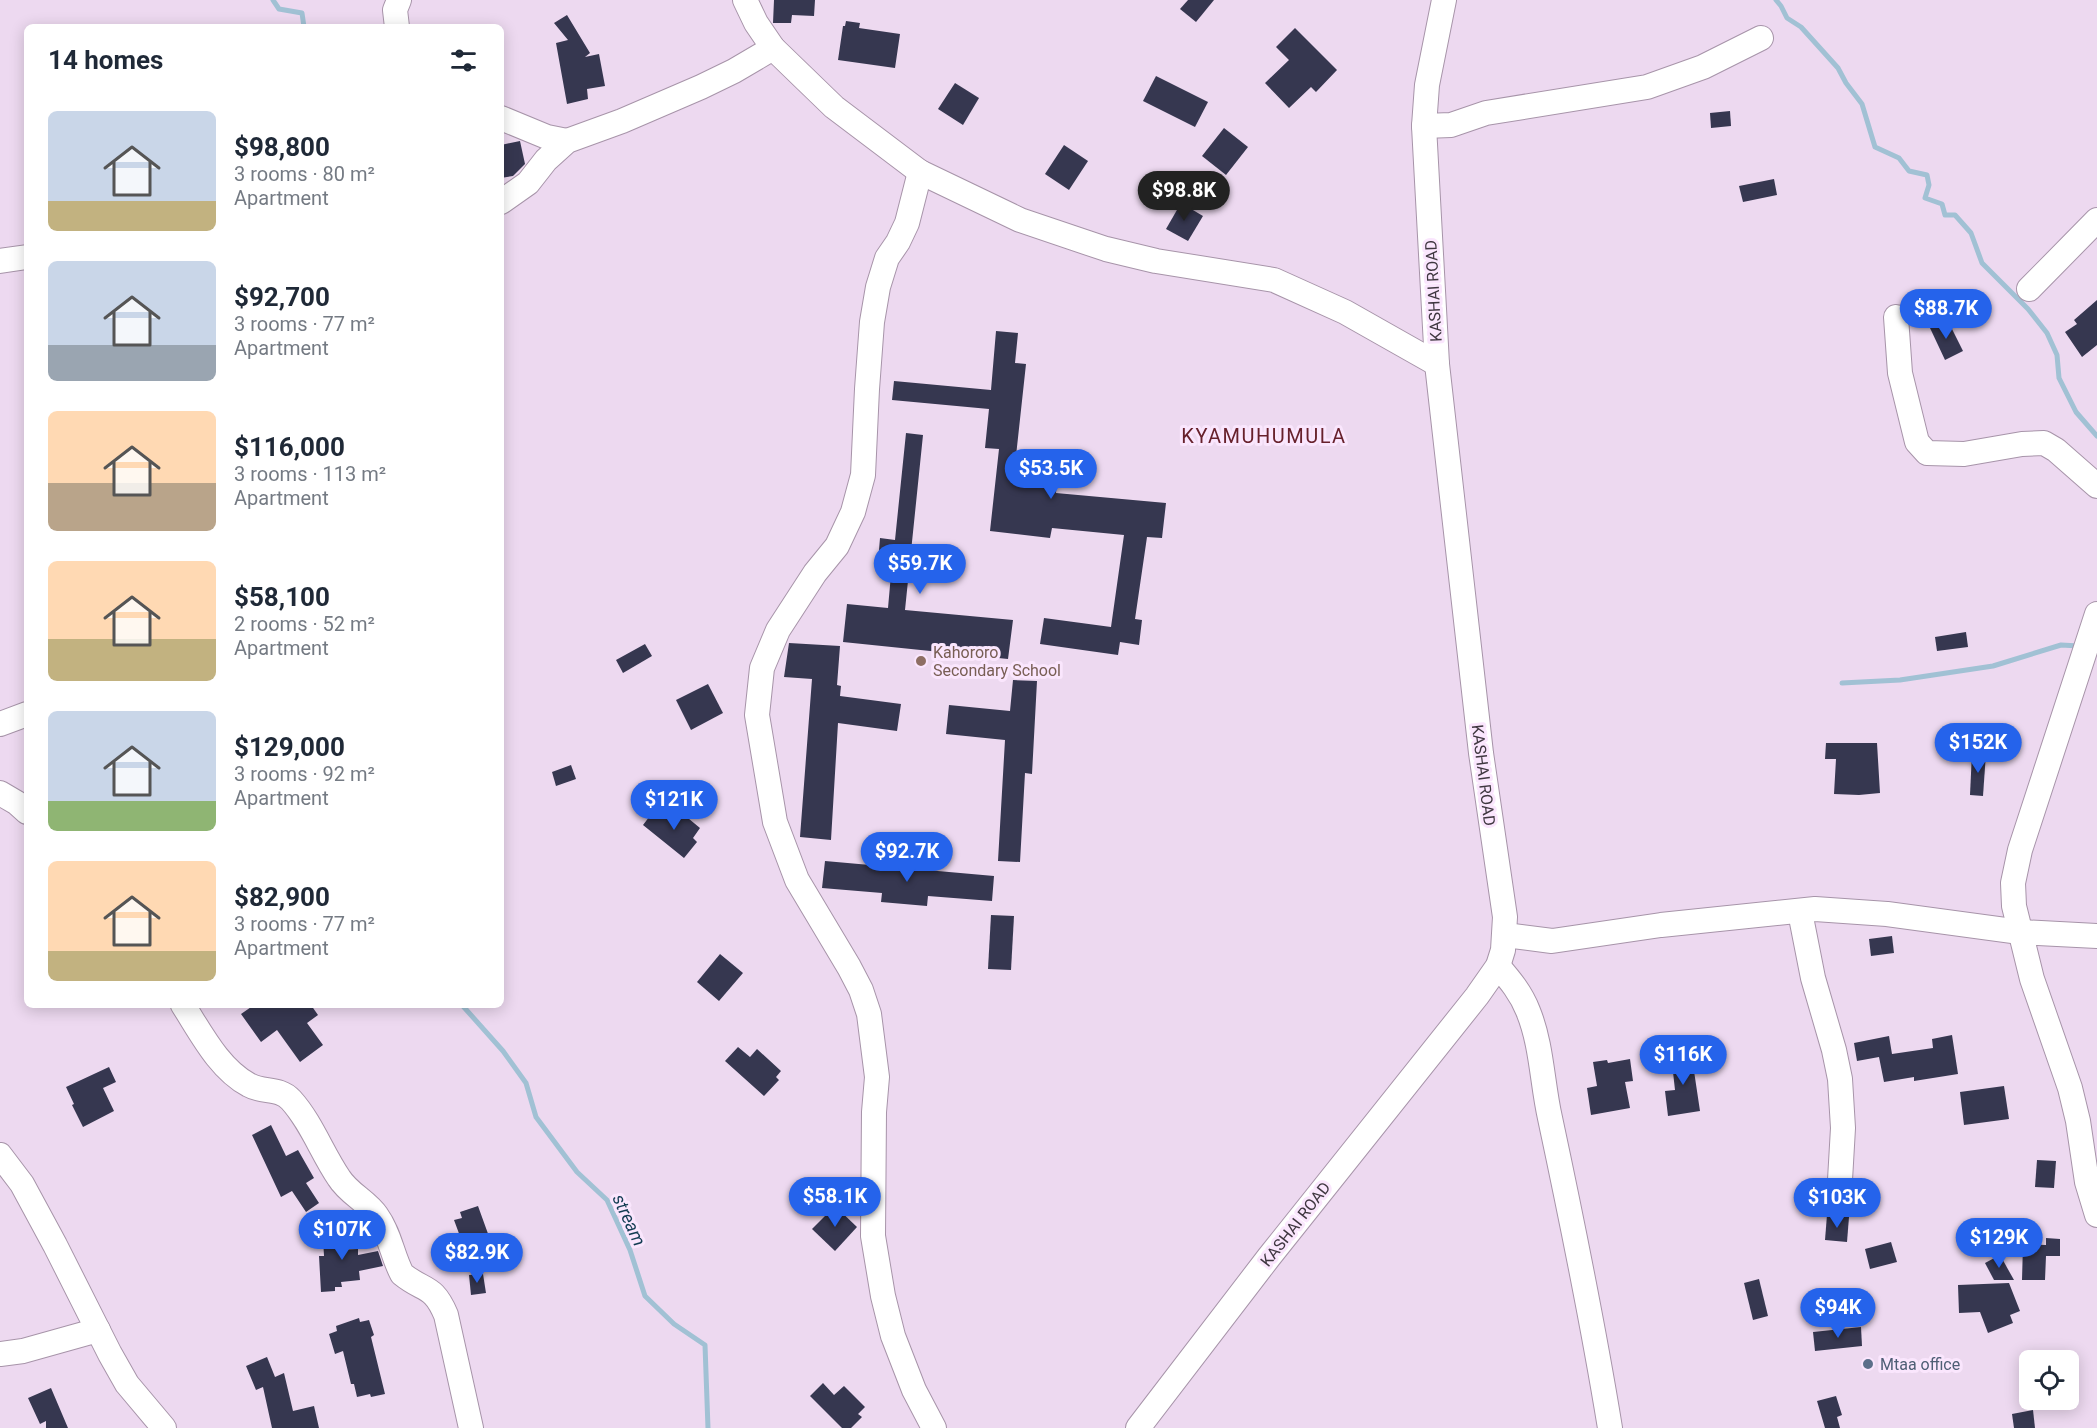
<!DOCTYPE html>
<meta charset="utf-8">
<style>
body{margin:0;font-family:Roboto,sans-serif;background:#f6f6f7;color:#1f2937;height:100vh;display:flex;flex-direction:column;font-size:22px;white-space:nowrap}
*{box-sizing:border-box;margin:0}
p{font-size:20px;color:#747a83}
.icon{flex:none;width:33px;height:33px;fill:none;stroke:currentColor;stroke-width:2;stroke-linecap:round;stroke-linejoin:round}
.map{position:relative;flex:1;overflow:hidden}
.panel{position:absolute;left:24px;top:24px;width:480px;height:984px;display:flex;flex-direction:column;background:#fff;border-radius:9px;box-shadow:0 3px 15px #0003}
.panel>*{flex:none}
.tools{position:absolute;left:2019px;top:1350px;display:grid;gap:12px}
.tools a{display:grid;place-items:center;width:60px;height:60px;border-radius:9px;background:#fff;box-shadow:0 3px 15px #0003;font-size:30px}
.price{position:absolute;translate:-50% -51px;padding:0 14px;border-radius:21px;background:#2563eb;color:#fff;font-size:20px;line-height:39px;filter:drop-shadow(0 2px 3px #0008)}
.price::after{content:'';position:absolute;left:50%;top:36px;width:18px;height:14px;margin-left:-9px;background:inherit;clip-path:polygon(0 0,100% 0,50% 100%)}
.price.on{background:#222;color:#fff}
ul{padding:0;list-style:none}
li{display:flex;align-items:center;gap:18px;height:150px;padding:0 24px}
li span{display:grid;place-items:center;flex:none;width:168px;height:120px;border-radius:9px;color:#555}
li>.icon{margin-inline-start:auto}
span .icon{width:72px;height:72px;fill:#fffc;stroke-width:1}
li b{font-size:26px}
h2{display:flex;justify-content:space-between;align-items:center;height:72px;padding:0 24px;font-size:26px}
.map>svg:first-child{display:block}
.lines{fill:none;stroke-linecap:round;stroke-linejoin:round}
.stream{stroke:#a1c1d4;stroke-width:5}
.building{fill:#363750}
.minor-casing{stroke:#a794a9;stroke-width:26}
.minor{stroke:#fff;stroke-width:24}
.education-dot{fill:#8d6e63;stroke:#fae6fd;stroke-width:2}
.service-dot{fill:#5c6f8a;stroke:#fae6fd;stroke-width:2}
.labels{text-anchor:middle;stroke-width:6;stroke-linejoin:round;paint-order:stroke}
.street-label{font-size:16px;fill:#3f3740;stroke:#fae6fd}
.education-label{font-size:16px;fill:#785e54;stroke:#fae6fd;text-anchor:start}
.service-label{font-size:16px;fill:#4e5e75;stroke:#fae6fd;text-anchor:start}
.water-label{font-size:18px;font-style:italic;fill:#123c52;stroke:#fae6fd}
.quarter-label{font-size:20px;letter-spacing:1.5px;fill:#67212c;stroke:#fae6fd}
</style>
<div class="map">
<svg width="2097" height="1428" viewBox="0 0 2097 1428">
<rect width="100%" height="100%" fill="#edd9f0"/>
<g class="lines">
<!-- stream -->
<g class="stream">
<polyline points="273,0 279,9 302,13 304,27"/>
<polyline points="1776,0 1781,6 1787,18 1801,27 1838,68 1846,83 1862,104 1875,147 1899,158 1909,171 1927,175 1929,185 1925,198 1942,204 1945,215 1955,215 1971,233 1982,263 2028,309 2047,333 2057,355 2059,378 2076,412 2097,436"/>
<polyline points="1842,683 1900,680 1993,666 2061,645 2079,646"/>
<polyline points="462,1005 503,1051 526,1083 536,1117 577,1172 607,1200 630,1250 645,1296 674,1324 705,1345 708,1428"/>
</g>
</g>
<!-- building -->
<g class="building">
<polygon points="774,0 815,0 814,16 792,15 791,23 773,23"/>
<polygon points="1188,0 1214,0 1196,22 1180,9"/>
<polygon points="567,15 590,53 585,57 599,54 605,86 587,89 588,99 567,104 556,43 568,40 554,23"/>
<polygon points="846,21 860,23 859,28 900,34 895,68 838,60 843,26 845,26"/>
<polygon points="1295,28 1337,70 1316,92 1311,87 1289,108 1265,83 1289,60 1276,47"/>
<polygon points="1156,76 1208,102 1195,127 1143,101"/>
<polygon points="955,83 979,98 963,125 938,109"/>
<polygon points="1730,111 1731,126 1711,128 1710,113"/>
<polygon points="1224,128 1248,147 1226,175 1202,156"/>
<polygon points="520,141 525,164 513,176 501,178 501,145"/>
<polygon points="1064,145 1088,161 1069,190 1045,174"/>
<polygon points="1774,179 1777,195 1743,202 1739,186"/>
<polygon points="1181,203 1203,216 1188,241 1166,229"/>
<polygon points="2097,300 2097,345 2082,357 2065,332 2077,324 2074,320"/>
<polygon points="1947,319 1963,351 1945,360 1930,328"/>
<polygon points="996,331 1018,333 1015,363 1026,364 1016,456 1049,460 1047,479 1057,480 1056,493 1166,503 1162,538 1147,537 1135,619 1142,620 1139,645 1120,642 1118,655 1040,644 1044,618 1111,627 1124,535 1052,528 1050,538 990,531 999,449 985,448 989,409 892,400 894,381 991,390"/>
<polygon points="906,433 923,435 905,610 1013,620 1008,659 843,642 847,604 888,608 892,563 878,562 880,538 895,540"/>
<polygon points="1966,632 1968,647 1937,651 1935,637"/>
<polygon points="789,643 840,646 837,685 841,686 840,696 901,704 897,731 838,723 831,840 800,837 812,679 784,677"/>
<polygon points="645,644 652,656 623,673 616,660"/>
<polygon points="1013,680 1037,681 1032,774 1025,773 1020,862 998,861 1005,740 946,734 949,705 1010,711"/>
<polygon points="708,684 723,713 691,730 676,700"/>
<polygon points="1826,743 1877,743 1880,793 1859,795 1834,794 1836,759 1825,759"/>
<polygon points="1972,752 1986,753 1983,796 1970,795"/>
<polygon points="571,765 576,779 556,786 552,772"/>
<polygon points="656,808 669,819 677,809 700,828 693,838 697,842 684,858 643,825"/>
<polygon points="825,861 994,876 992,901 928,896 927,906 881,902 882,893 822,888"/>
<polygon points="991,915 1014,916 1011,970 988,969"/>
<polygon points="1892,936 1894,953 1871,956 1869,939"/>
<polygon points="720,954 743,973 719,1001 697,982"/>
<polygon points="254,1005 311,1005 318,1015 307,1023 323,1045 300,1062 277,1030 261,1042 241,1014"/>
<polygon points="1952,1035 1958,1074 1914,1081 1914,1077 1884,1082 1879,1057 1857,1061 1854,1043 1889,1036 1892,1054 1933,1048 1932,1039"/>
<polygon points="738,1047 750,1057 757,1049 781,1071 776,1077 779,1080 764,1096 725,1061"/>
<polygon points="1691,1051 1700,1111 1668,1116 1665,1091 1675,1090 1671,1054"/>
<polygon points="1630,1059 1633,1081 1625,1082 1630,1108 1591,1115 1587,1088 1597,1086 1593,1062 1607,1060 1608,1063"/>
<polygon points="109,1067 116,1082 103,1088 114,1111 83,1127 72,1105 74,1104 66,1087"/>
<polygon points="2004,1086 2009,1119 1964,1125 1960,1092"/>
<polygon points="271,1125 286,1156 298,1150 314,1178 306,1183 319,1203 306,1212 292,1191 281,1197 252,1135"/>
<polygon points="2037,1160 2056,1161 2054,1188 2035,1187"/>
<polygon points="478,1206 491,1242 501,1239 506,1254 471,1266 454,1220 462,1218 460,1212"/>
<polygon points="835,1206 857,1227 835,1251 812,1229"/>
<polygon points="1827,1215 1849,1217 1847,1242 1825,1240"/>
<polygon points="322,1220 335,1220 337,1250 358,1249 358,1255 378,1251 383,1266 359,1271 360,1280 341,1282 342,1287 335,1287 335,1291 321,1292 319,1256 324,1256"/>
<polygon points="2046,1238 2060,1239 2060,1256 2046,1256 2045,1280 2022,1280 2023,1244 2046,1245"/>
<polygon points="1891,1242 1897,1262 1870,1269 1865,1249"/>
<polygon points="2000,1255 2014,1280 1994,1280 1985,1263"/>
<polygon points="483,1274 486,1293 471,1295 469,1275"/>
<polygon points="1759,1279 1768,1316 1753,1320 1744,1283"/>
<polygon points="2009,1283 2020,1311 2010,1315 2013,1323 1988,1333 1980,1312 1959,1313 1958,1285"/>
<polygon points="359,1318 360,1322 369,1320 374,1335 371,1337 385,1394 371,1397 370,1394 357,1397 354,1384 351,1384 343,1351 335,1354 329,1334 337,1331 336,1326"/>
<polygon points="1861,1327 1862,1346 1815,1351 1813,1332"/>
<polygon points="267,1357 275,1377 284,1373 293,1411 314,1406 319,1428 272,1428 263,1387 256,1390 246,1366"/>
<polygon points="823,1383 834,1395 844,1386 865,1407 858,1414 862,1417 851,1428 842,1428 810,1396"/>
<polygon points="51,1388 68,1428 46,1428 46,1421 40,1424 28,1398"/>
<polygon points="1836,1396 1842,1415 1837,1417 1840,1428 1825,1428 1817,1401"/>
<polygon points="2033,1410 2035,1428 2014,1428 2012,1414"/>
</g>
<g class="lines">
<defs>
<g id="minor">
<polyline points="745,0 756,23 773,48 834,107 920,172 1020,220 1106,249 1156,261 1274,280 1345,312 1437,364"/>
<polyline points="397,27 395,10 399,0"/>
<polyline points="501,118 547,137 567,141"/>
<polyline points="1424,126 1451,125 1486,113 1647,87 1703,67 1761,38"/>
<polyline points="920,172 907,223 898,242 887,258 878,287 872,322 867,389 863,475 853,512 837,546 815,573 778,630 762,668 757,715 775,822 797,880 849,967 861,990 869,1014 877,1077 874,1112 873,1236 883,1296 893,1336 914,1390 934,1428"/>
<polyline points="501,202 528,183 546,160 567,141 622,121 701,87 734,71 773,48"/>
<polyline points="0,261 27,257"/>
<polyline points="2029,289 2097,220"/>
<polyline points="1896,317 1900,373 1917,442 1927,453 1964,454 2022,444 2044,443 2056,450 2097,486"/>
<polyline points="2097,614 2020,850 2013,883 2014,906 2032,979 2070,1088 2078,1121 2087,1182 2097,1215"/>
<polyline points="0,724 27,714"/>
<polyline points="0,793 17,803 27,812"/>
<polyline points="1800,912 1813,978 1834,1050 1840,1079 1843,1128 1840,1180"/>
<polyline points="1505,935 1552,941 1661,925 1815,909 1887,914 2020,932 2097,936"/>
<path d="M1498 966C1510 980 1521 993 1528 1011 1542 1045 1542 1083 1550 1118 1572 1221 1593 1324 1610 1428"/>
<path d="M183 1005C201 1033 219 1069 249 1085 263 1093 279 1087 291 1100 311 1122 322 1153 339 1178 349 1194 367 1201 377 1216 390 1234 392 1255 402 1274 424 1292 433 1284 446 1315L471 1428"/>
<polyline points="0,1155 22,1184 55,1245 110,1354 127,1384 164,1428"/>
<polyline points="0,1354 23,1351 98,1330"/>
<polyline points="1138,1428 1269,1257 1477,996 1498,966 1503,950 1505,917 1481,753 1437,364 1424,126 1427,85 1444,0"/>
</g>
</defs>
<!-- minor casing -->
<use href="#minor" class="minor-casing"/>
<!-- minor -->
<use href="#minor" class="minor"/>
</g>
<!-- markers -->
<circle class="education-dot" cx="921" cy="661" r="6"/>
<circle class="service-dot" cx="1868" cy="1364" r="6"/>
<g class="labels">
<!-- street labels -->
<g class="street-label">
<text transform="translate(1433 291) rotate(-93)" y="6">KASHAI ROAD</text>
<text transform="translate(1484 775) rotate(83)" y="6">KASHAI ROAD</text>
<text transform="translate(1295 1224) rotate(-52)" y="6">KASHAI ROAD</text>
</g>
<!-- education labels -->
<g class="education-label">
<text x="933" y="658">Kahororo<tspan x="933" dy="18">Secondary School</tspan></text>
</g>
<!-- service labels -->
<g class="service-label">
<text x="1880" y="1370">Mtaa office</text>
</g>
<!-- water labels -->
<g class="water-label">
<text transform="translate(629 1220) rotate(65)" y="6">stream</text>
</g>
<!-- quarter labels -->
<g class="quarter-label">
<text x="1264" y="443">KYAMUHUMULA</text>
</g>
</g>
</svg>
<div class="tools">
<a><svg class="icon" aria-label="locate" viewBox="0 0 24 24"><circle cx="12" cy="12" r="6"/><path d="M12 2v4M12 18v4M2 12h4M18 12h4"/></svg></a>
</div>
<b class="price on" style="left:1184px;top:222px">$98.8K</b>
<b class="price" style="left:1946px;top:340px">$88.7K</b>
<b class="price" style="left:1051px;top:500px">$53.5K</b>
<b class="price" style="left:920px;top:595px">$59.7K</b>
<b class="price" style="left:1978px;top:774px">$152K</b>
<b class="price" style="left:674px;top:831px">$121K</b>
<b class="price" style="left:907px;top:883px">$92.7K</b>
<b class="price" style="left:1683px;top:1086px">$116K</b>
<b class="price" style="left:835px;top:1228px">$58.1K</b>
<b class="price" style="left:1837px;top:1229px">$103K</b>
<b class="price" style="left:342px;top:1261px">$107K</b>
<b class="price" style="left:1999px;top:1269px">$129K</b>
<b class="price" style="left:477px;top:1284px">$82.9K</b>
<b class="price" style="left:1838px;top:1339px">$94K</b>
<section class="panel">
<h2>14 homes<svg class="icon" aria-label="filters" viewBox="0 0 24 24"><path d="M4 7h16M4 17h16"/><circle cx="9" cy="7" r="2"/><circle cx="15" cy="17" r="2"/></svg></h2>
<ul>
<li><span style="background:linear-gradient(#c9d6e8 75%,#c2b280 0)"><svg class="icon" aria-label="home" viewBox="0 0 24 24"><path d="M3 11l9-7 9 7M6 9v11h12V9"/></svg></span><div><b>$98,800</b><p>3 rooms · 80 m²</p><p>Apartment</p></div></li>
<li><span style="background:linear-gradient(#c9d6e8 70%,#9aa5b1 0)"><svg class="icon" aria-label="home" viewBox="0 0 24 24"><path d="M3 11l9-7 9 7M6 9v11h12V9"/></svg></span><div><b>$92,700</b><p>3 rooms · 77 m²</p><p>Apartment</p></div></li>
<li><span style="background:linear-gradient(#ffd9b3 60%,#b9a48a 0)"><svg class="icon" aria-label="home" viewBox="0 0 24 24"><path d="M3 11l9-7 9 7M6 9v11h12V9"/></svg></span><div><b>$116,000</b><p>3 rooms · 113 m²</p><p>Apartment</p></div></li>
<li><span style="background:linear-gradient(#ffd9b3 65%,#c2b280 0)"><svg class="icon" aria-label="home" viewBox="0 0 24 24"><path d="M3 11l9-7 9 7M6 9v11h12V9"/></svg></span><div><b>$58,100</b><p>2 rooms · 52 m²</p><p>Apartment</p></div></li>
<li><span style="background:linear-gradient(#c9d6e8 75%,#8fb573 0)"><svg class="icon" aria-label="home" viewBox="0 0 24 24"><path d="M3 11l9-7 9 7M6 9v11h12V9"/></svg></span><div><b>$129,000</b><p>3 rooms · 92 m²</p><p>Apartment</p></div></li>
<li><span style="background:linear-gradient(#ffd9b3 75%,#c2b280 0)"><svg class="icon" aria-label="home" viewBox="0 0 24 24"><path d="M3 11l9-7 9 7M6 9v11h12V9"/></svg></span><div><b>$82,900</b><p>3 rooms · 77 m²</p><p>Apartment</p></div></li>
</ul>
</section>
</div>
